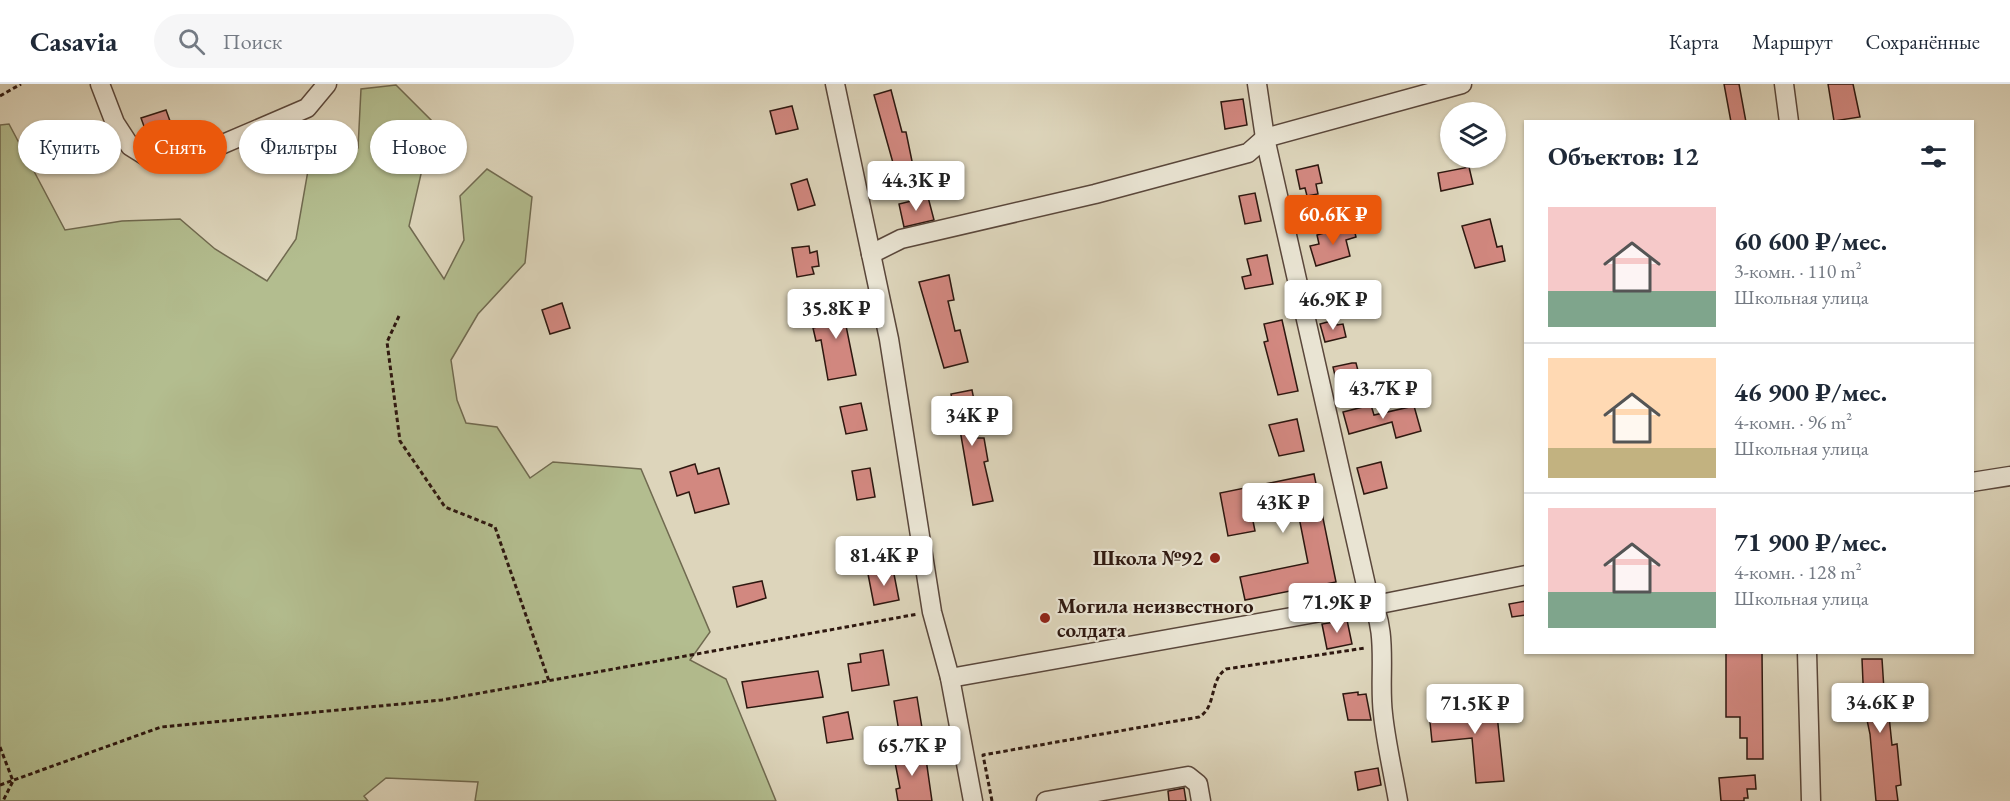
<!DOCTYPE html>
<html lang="ru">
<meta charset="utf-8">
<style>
body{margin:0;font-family:"EB Garamond",serif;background:#f6f6f7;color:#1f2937;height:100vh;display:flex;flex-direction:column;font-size:22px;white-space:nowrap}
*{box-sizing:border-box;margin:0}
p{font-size:20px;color:#747a83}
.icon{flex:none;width:33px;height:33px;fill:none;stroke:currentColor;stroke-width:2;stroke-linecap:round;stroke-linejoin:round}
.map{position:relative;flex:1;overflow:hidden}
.panel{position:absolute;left:1524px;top:36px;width:450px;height:534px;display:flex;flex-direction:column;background:#fff;border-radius:0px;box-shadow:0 2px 4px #0004}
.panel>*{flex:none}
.hud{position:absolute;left:18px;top:36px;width:570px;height:54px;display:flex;gap:12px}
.tools{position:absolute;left:1440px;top:18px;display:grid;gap:12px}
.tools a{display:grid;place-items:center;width:66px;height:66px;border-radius:50%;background:#fff;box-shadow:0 2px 4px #0004;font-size:30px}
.price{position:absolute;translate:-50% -51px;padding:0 14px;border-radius:6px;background:#fff;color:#222;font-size:20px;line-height:39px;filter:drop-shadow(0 2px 3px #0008)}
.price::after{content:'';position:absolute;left:50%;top:36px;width:18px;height:14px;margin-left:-9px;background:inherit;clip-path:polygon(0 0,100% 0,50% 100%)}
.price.current{background:#ea580c;color:#fff}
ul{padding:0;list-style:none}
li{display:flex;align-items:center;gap:18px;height:150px;padding:0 24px}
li+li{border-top:2px solid #e0e1e3}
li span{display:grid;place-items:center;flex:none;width:168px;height:120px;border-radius:0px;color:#555}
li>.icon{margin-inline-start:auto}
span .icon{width:72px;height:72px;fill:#fffc;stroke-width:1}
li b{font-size:26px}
h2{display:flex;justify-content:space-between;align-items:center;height:72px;padding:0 24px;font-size:26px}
.chip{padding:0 21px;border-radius:27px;background:#fff;box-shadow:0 2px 4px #0004;font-size:21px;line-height:54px}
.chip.current{background:#ea580c;color:#fff}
header{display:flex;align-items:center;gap:36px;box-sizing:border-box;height:84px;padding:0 30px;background:#fff;border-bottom:2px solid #e0e1e3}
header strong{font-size:28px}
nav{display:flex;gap:33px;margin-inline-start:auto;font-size:21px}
.search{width:420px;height:54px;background:#f6f6f7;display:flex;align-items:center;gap:15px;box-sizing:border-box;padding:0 21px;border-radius:33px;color:#747a83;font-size:22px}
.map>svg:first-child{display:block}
.green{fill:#b3bd8f;stroke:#706a50;stroke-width:1.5}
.building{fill:#d28880;stroke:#2e1810;stroke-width:1.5}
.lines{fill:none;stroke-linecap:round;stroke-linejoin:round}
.minor-casing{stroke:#5a473b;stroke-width:21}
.path{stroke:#2e1810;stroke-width:3;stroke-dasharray:4.5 3;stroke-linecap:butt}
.minor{stroke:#e9e4d3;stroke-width:18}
.poi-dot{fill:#8f2418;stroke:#e9e4d3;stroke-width:2}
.labels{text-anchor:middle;stroke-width:4.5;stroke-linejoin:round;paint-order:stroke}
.poi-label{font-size:21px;font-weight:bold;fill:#2e1810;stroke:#e9e4d3;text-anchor:end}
</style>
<header>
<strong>Casavia</strong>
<div class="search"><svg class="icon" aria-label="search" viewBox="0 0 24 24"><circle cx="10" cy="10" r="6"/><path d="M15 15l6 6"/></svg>Поиск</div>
<nav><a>Карта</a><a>Маршрут</a><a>Сохранённые</a></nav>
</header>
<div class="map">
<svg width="2010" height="717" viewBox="0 0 2010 717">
<rect width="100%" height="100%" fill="#ddd5bb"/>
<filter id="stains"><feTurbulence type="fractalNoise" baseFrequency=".00333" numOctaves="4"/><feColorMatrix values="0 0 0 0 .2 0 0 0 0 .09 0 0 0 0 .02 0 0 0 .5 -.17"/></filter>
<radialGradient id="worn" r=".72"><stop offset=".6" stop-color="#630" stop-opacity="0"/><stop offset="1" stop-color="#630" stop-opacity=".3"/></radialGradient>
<!-- green -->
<polygon class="green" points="396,1 433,38 409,142 444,195 464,156 460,112 487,85 532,113 525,179 478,230 451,276 457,316 466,339 497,343 530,394 553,378 641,385 710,548 690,576 726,595 776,717 475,717 478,698 386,694 364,712 368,717 0,717 0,41 9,40 65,146 122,137 180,135 215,165 267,197 296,155 310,75 358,64 361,5"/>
<!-- building -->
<g class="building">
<polygon points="1724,0 1739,0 1746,38 1731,38"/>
<polygon points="1828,0 1853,0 1860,33 1834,37"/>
<polygon points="891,6 902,48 906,48 913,82 895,86 874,11"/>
<polygon points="1243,15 1247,41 1225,45 1221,18"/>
<polygon points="792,22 798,45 776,50 770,27"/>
<polygon points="166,26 174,48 149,56 141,34"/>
<polygon points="1318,81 1322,99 1316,100 1318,110 1307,112 1305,104 1300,105 1296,86"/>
<polygon points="1469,83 1473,100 1441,107 1438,89"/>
<polygon points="807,95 815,121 798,126 791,100"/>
<polygon points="1255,109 1261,137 1245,140 1239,112"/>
<polygon points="928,113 934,136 904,143 899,120"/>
<polygon points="1490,135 1497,163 1502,162 1505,177 1475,184 1462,142"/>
<polygon points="1353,141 1356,153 1346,156 1350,172 1316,182 1310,162 1319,160 1317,151"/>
<polygon points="809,162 810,169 817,167 819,182 812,183 814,190 797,193 792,164"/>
<polygon points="1267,171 1273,200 1245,205 1242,193 1251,191 1247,175"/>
<polygon points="949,191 954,216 948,217 955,247 960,246 968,278 944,284 919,198"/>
<polygon points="842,208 846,226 843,227 856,291 828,296 821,256 816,257 813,244 831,240 825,212"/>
<polygon points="562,219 570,244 550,250 542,226"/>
<polygon points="1282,236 1298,307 1278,311 1264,258 1268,257 1264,240"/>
<polygon points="1335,236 1337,241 1343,240 1346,253 1325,258 1320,240"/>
<polygon points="1352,279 1356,279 1361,298 1338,304 1333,283"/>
<polygon points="972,306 976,326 970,327 975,351 976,354 984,354 988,377 984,378 993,417 973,421 959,340 954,341 948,316 952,315 951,310"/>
<polygon points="861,319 867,346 846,350 840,323"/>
<polygon points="1371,321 1374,331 1414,322 1421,347 1396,354 1392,338 1349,350 1343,328"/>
<polygon points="1297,335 1304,367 1279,372 1269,341"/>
<polygon points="1381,378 1387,404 1364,410 1357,384"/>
<polygon points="695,380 698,390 719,384 729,420 695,429 689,408 677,412 670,388"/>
<polygon points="870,384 875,413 857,416 852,387"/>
<polygon points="1314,390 1336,498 1245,516 1240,493 1308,479 1296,418 1251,427 1255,447 1228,452 1220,409"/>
<polygon points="893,485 899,516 874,521 868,490"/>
<polygon points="762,497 766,514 737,523 733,503"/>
<polygon points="1526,517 1526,531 1512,533 1509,520"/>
<polygon points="1347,536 1352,560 1327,565 1322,540"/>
<polygon points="883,566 889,601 852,607 848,580 861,578 860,570"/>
<polygon points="1726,568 1762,568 1763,675 1747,675 1747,654 1740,654 1740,633 1726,633"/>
<polygon points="1862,575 1882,575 1884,606 1879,606 1881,633 1889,632 1892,661 1897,660 1901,701 1896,702 1898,717 1876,717 1870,650 1864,622"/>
<polygon points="818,587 823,613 747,624 742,598"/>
<polygon points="1358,608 1358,611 1366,610 1371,636 1348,636 1343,610"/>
<polygon points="1495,612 1504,697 1476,699 1472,654 1432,658 1430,638 1452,635 1450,617"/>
<polygon points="917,613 922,644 899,648 894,617"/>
<polygon points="848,628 853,655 827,659 823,633"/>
<polygon points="911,665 912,670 925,668 932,717 898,717 896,705 900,704 893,668"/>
<polygon points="1378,684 1381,701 1358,706 1355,688"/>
<polygon points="1755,691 1756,705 1747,705 1748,714 1744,714 1744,717 1721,717 1719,694"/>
<polygon points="1184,704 1186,717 1169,717 1168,707"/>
</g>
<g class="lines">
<defs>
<g id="minor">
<polyline points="100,0 115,39 130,62 146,72 172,76 216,63 307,24 327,0"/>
<polyline points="835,0 889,255 932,528 950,594 973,717"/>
<path d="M1257 0 1265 54 1368 510C1390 546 1378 591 1383 630 1386 659 1393 688 1398 717"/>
<polyline points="1784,0 1789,38"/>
<polyline points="871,170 901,155 1095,110 1248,69 1265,54 1462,0"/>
<polyline points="1972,398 2010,392"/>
<polyline points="1807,568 1811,717"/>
<polyline points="950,594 1343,524 1375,521 1526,491"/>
<polyline points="1046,717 1188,692 1198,700 1201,717"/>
</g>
</defs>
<!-- minor casing -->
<use href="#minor" class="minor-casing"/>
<!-- path -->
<g class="path">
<polyline points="0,12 21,0"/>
<polyline points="399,232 387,258 400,357 445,423 495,443 549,597"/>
<polyline points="0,663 13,697 3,717"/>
<polyline points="0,701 161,643 442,616 918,530"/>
<path d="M992 717 983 671 1199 633C1217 623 1209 596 1226 585L1365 564"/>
</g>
<!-- minor -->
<use href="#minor" class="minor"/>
</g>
<!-- markers -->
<g class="poi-dot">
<circle cx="1215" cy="474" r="6"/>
<circle cx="1045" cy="534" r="6"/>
</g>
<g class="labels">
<!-- poi labels -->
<g class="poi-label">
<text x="1203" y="481">Школа №92</text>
<text x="1057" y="529" text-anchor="start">Могила неизвестного<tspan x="1057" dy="24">солдата</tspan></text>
</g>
</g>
<rect width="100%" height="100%" filter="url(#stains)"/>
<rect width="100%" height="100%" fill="url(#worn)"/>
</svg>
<div class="tools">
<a><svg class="icon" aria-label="layers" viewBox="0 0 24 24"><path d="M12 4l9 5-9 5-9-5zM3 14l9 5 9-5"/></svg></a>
</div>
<b class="price" style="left:916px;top:128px">44.3K ₽</b>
<b class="price current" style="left:1333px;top:162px">60.6K ₽</b>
<b class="price" style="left:1333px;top:247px">46.9K ₽</b>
<b class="price" style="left:836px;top:256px">35.8K ₽</b>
<b class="price" style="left:1383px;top:336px">43.7K ₽</b>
<b class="price" style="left:972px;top:363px">34K ₽</b>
<b class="price" style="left:1283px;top:450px">43K ₽</b>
<b class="price" style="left:884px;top:503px">81.4K ₽</b>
<b class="price" style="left:1337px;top:550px">71.9K ₽</b>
<b class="price" style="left:1880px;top:650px">34.6K ₽</b>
<b class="price" style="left:1475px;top:651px">71.5K ₽</b>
<b class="price" style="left:912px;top:693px">65.7K ₽</b>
<div class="hud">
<a class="chip">Купить</a>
<a class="chip current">Снять</a>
<a class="chip">Фильтры</a>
<a class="chip">Новое</a>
</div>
<section class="panel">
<h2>Объектов: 12<svg class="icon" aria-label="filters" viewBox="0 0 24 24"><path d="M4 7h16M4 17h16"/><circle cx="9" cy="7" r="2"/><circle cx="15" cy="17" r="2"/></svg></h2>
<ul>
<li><span style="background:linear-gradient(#f6c9c9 70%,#7fa58c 0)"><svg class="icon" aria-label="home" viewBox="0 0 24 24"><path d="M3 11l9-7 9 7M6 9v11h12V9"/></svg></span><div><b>60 600 ₽/мес.</b><p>3-комн. · 110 m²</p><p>Школьная улица</p></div></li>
<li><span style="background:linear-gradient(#ffd9b3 75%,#c2b280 0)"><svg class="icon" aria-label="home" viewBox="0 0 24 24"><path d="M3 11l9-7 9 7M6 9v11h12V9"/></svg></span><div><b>46 900 ₽/мес.</b><p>4-комн. · 96 m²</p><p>Школьная улица</p></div></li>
<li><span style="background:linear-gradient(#f6c9c9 70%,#7fa58c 0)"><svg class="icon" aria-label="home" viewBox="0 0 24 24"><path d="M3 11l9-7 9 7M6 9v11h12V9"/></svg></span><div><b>71 900 ₽/мес.</b><p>4-комн. · 128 m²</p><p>Школьная улица</p></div></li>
</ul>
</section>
</div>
